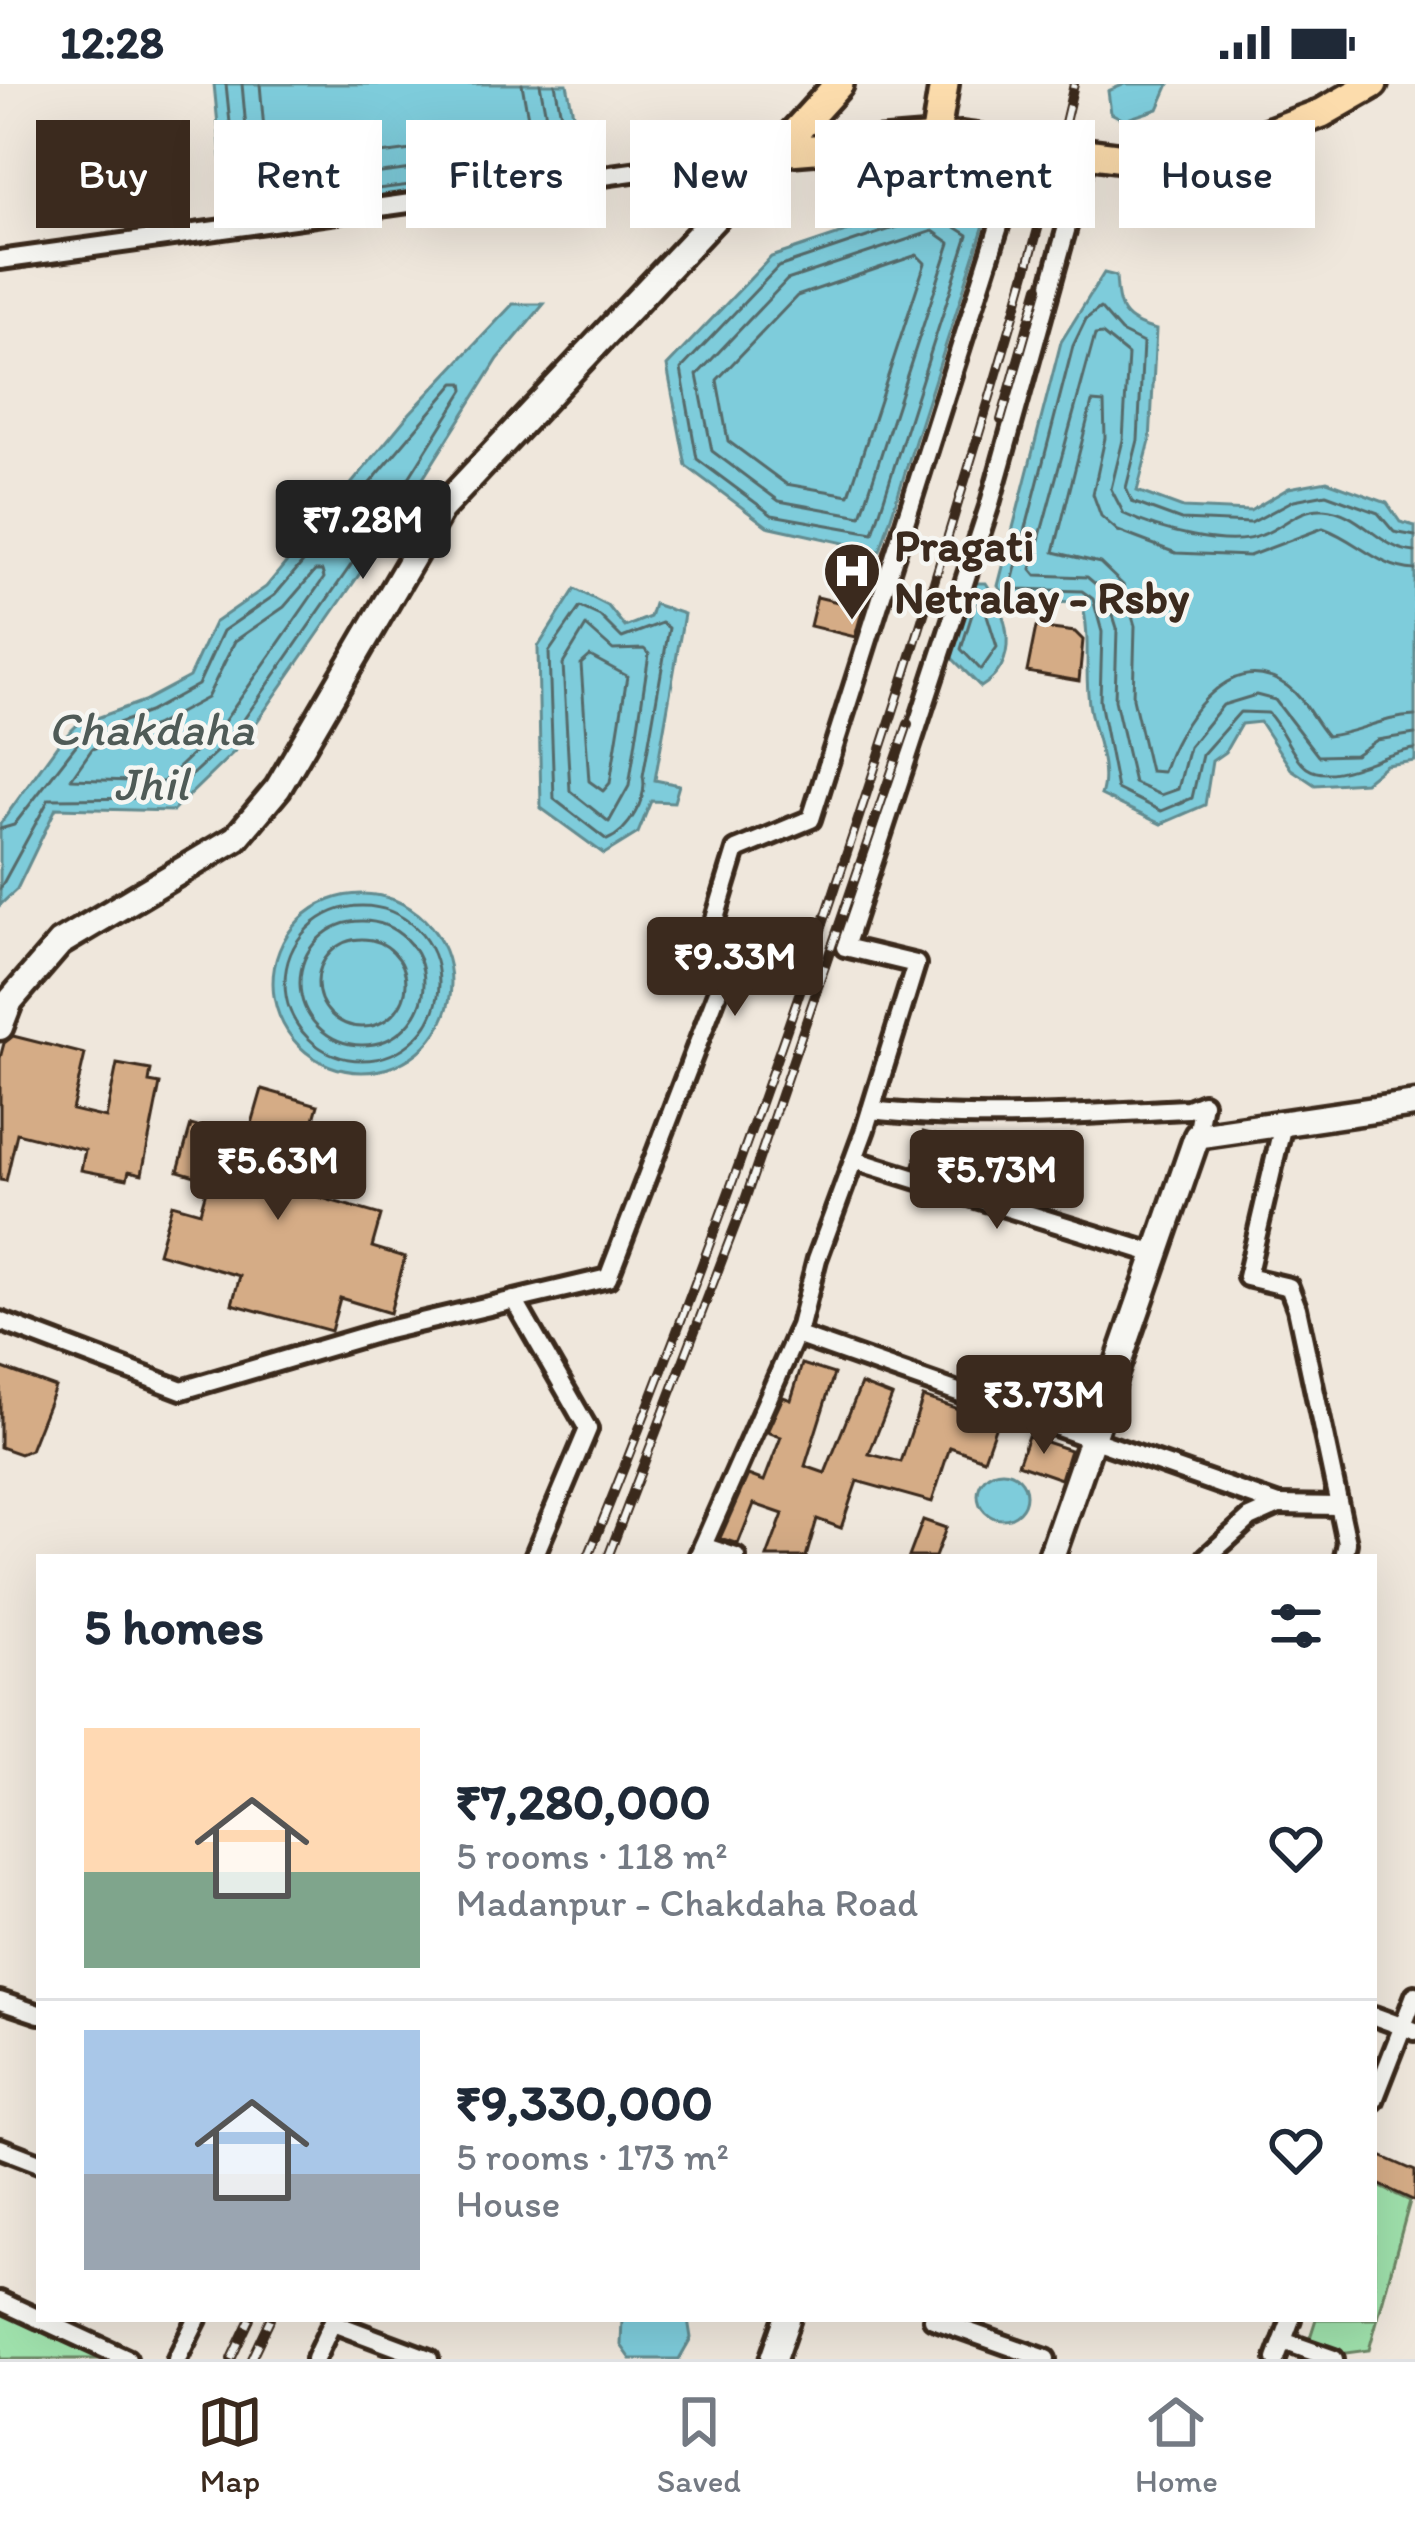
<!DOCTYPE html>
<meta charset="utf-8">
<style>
body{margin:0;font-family:Itim,sans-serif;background:#f6f6f7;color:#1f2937;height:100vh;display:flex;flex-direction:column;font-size:45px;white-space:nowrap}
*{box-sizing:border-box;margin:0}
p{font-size:39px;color:#747a83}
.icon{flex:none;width:66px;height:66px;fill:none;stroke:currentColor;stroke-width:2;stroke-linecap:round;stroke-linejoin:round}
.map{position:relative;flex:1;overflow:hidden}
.sheet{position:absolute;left:36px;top:1470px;width:1341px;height:768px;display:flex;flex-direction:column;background:#fff;border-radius:0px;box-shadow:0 12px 48px #0002}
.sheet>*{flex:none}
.hud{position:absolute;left:36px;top:36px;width:1344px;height:108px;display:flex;gap:24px}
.price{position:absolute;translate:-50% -102px;padding:0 27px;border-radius:12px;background:#3b2a1e;color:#fff;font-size:39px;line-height:78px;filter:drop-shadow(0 3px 6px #0008)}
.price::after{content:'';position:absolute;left:50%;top:72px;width:36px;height:27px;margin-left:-18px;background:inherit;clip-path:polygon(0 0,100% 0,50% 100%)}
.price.active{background:#222;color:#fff}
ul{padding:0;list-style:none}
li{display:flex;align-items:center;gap:36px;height:300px;padding:0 48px}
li+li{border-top:3px solid #e0e1e3}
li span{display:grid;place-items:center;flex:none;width:336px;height:240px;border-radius:0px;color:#555}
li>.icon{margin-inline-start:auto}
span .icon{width:144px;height:144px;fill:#fffc;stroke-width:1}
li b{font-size:51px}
h2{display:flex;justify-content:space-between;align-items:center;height:144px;padding:0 48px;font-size:51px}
.pill{padding:0 42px;border-radius:0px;background:#fff;box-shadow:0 12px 48px #0002;font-size:42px;line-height:108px}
.pill.active{background:#3b2a1e;color:#fff}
.status{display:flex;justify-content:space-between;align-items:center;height:84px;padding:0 60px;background:#fff;direction:ltr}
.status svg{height:33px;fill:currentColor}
.dock{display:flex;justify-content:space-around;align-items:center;height:168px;border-top:3px solid #e0e1e3;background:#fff;font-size:33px;color:#747a83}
.dock a{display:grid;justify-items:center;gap:6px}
.dock .active{color:#3b2a1e}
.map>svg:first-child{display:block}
.green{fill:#9fe1ac;stroke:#6d8665;stroke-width:3}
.water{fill:#7eccdb;stroke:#638b8f;stroke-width:3}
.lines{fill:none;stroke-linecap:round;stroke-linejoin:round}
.shore{stroke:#566b6a;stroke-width:3}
.building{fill:#d5ac86;stroke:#3b2a1e;stroke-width:3}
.street-casing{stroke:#3b2a1e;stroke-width:26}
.secondary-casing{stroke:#3b2a1e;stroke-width:33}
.primary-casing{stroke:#3b2a1e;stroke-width:36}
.street{stroke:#f6f6f2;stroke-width:16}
.secondary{stroke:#f6f6f2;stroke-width:24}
.primary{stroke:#fcdcac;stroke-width:27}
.rail-casing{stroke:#3b2a1e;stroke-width:10}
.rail{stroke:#f6f6f2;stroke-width:6;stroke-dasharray:18;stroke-linecap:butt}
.labels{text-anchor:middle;stroke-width:9;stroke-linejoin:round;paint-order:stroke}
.poi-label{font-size:45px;font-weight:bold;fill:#3b2a1e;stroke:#f6f6f2;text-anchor:start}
.water-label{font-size:48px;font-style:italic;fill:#4f5b57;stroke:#f6f6f2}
</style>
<div class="status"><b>12:28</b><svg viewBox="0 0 49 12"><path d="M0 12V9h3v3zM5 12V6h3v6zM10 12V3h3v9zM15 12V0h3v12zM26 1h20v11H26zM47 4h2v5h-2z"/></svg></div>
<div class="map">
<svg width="1415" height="2275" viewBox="0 0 1415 2275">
<rect width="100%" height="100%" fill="#efe7dc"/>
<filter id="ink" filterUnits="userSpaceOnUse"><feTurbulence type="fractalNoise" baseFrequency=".00833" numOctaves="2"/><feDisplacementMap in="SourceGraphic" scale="24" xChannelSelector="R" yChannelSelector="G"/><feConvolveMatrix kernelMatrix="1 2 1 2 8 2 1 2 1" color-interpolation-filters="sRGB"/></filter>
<g filter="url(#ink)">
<!-- green -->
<g class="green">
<polygon points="1374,2100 1410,2117 1369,2266 1331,2271 1308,2260 1316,2235 1374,2235"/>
<polygon points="0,2221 127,2275 0,2275"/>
</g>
<!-- water -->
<g class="water">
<polygon points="214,0 567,0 576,45 574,84 563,95 227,133"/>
<polygon points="1125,0 1169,0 1158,25 1124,36 1111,29 1108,7"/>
<polygon points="938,117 984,141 880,467 767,442 686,382 667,282 771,173"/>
<path d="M1104 189 1116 192C1118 226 1121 237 1156 246L1150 357 1137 407 1183 424 1250 427 1289 404 1327 397 1387 419 1400 438 1415 442V677L1386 681 1365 698 1315 701 1291 685 1260 638 1241 640 1225 668 1212 677 1205 721 1161 740 1101 711C1110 686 1095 652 1090 626 1083 589 1092 555 1082 519L1010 517 998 502 1061 258Z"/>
<polygon points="513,220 544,220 498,275 395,439 240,662 173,727 56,724 17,805 0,821 0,740 58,660 77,641 144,617 189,593 214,539 266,503 410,329"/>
<path d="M969 499H986C1009 533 1021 578 981 603L947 569Z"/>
<polygon points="575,505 608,522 625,543 650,533 654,520 684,530 655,696 679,701 674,718 651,717 638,749 604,770 541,724 538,563"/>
<circle cx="362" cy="899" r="89"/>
<circle cx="1002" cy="1411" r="24"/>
<polygon points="622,2235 688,2235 691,2254 679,2275 631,2275 621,2261"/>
</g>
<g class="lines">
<!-- shore -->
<g class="shore">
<polyline points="226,0 238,117 246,121 557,83 564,47 555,0"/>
<polyline points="242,0 251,100 257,105 545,68 549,48 540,0"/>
<polyline points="260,0 267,80 273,84 526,51 530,45 522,0"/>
<polygon points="935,130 968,151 873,449 772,431 697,375 681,285 778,183"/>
<polygon points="933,147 950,159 861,432 779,417 712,367 697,291 787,196"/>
<polygon points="917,171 925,179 849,411 786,400 728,357 717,296 797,212"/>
<path d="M1415 452 1394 448 1378 429 1326 410 1294 416 1251 439 1181 436 1132 418 1126 404 1138 356 1143 259 1121 248 1100 224 1086 235 1073 262 1012 498 1018 505 1082 507 1093 515 1102 548 1100 617 1117 705 1161 727 1192 714 1202 671 1240 628 1268 629C1283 644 1291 672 1307 684 1334 702 1385 667 1415 665"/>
<path d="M1415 468C1378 465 1361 427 1323 425 1299 424 1283 443 1262 451 1228 466 1156 445 1124 430L1111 405 1123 356 1128 271 1102 250 1095 251 1031 485 1036 491 1087 493 1106 509 1117 544 1115 616 1134 699 1161 711 1178 705 1189 663 1223 621 1256 611 1275 616 1318 672 1355 671 1377 656 1415 650"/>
<path d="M1415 486C1378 484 1357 456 1323 444L1249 472 1176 469 1118 447 1101 432 1093 410 1105 354 1104 319 1092 318 1054 468 1100 479 1123 501 1135 542 1133 614 1150 687 1163 688C1177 644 1227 560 1287 602 1305 615 1313 636 1327 652 1358 649 1382 633 1415 632"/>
<polygon points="315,487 322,487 324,494 219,645 163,698 71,695 92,665 155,642 207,614 235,557 284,523"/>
<polygon points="983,518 997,563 981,586 961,565 975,521"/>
<path d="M580 523 600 532 622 554 662 539 669 544 643 692C648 714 629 747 607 756L554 715 549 568Z"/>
<polygon points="586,542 613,566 644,565 649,570 629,702 609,738 570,707 563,580"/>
<polygon points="590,572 627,592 610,699 603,707 589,697 581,580"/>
<polyline points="0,745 14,741 83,652 149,628 198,601 223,547 275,511 455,299 463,299 464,306 385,432 231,654 167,714 49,715 0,805"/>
<circle cx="362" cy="899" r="77"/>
<circle cx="362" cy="899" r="62"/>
<circle cx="362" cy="899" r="44"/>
</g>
</g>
<!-- building -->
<g class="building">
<polygon points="817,513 863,524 855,553 810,542"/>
<polygon points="1036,543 1075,548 1083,556 1079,597 1027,588"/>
<polygon points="13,952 85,970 72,1026 106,1034 117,980 151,986 149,998 160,1000 142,1090 129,1087 127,1095 81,1086 85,1066 17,1049 6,1097 0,1096 0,974 4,959"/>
<polygon points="262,1005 318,1021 294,1106 381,1131 372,1163 405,1173 390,1229 340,1214 331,1247 232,1220 240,1192 158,1169 172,1120 200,1128 209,1096 178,1087 191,1041 247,1057"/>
<polygon points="923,1048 946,1054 936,1088 914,1081"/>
<polygon points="802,1280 834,1290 805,1382 825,1389 861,1300 892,1312 869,1370 901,1378 923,1313 997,1338 984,1375 950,1363 932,1418 857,1397 841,1444 817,1435 806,1473 767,1473 783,1430 754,1420 738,1460 720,1454 748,1391 764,1397 781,1353 767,1348 783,1313 791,1316"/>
<polygon points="0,1283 55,1303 30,1366 20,1370 0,1363"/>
<polygon points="1028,1352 1070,1366 1061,1395 1018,1380"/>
<polygon points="923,1436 946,1444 935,1473 909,1473"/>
<polygon points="1374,2069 1415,2087 1415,2117 1374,2098"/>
</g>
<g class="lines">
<defs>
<g id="street">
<polyline points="0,176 776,68"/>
<path d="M871 1026C976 1038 1083 1030 1188 1025L1203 1019 1197 1052"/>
<polyline points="1283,1040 1247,1193 1289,1203 1297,1224 1347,1459 1344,1473"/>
<polyline points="854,1076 1156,1170"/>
<polyline points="514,1216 588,1345 534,1473"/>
<polyline points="0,1237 182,1306 379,1248 608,1194 726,886 707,861 736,766 811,735 1026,57"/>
<polyline points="796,1251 1279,1421 1250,1434 1207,1473"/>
<polyline points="1279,1421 1338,1422"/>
<polyline points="703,1462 736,1473"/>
<polyline points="698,1473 800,1242 817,1175 865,1045 916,880 845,863 989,423 1087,71"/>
<polyline points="0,1917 39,1930"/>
<polyline points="1374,1932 1415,1947"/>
<polyline points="1374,2016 1415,1911"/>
<polyline points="0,2064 39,2079"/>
<polyline points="0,2217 39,2235"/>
<polyline points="40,2235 127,2275"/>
<polyline points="933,2235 1046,2275"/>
<polyline points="333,2239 429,2275"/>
<polyline points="1283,2257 1334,2275"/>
<polyline points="177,2275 197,2235"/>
<polyline points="315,2275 334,2235"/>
<polyline points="1276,2275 1291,2235"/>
</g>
<g id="secondary">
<polyline points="0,943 10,917 60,859 236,754 278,704 441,425 777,68"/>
<polyline points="1051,1473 1197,1052 1415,1020"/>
<polyline points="773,2275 787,2235"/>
</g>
<g id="primary">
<polyline points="935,56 944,0"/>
<polyline points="777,68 962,53 1163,79 1201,74 1322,29 1373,0"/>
<polyline points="777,68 839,0"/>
</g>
</defs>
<!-- street casing -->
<use href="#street" class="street-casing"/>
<!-- secondary casing -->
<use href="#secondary" class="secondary-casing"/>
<!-- primary casing -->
<use href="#primary" class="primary-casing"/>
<!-- street -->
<use href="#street" class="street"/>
<!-- secondary -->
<use href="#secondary" class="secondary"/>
<!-- primary -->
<use href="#primary" class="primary"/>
<defs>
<g id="rail">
<polyline points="1001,336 1039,203"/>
<path d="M588 1473C718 1154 832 827 934 498 984 333 1036 168 1074 0"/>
<polyline points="608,1473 745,1116 908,640"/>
<polyline points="231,2275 250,2235"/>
<polyline points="251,2275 270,2235"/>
</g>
</defs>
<!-- rail casing -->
<use href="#rail" class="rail-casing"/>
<!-- rail -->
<use href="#rail" class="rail"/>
</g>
</g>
<!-- icons -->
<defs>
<symbol id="hospital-pin" viewBox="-11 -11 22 30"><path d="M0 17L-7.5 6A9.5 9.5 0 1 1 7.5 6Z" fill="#3b2a1e" stroke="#f6f6f2"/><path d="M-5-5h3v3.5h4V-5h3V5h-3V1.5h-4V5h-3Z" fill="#fff"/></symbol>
</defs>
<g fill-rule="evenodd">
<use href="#hospital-pin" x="819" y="454" width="66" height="90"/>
</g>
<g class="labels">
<!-- poi labels -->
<g class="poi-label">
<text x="894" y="477">Pragati<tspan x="894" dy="52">Netralay - Rsby</tspan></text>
</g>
<!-- water labels -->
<g class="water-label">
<text x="151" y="661">Chakdaha<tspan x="151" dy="55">Jhil</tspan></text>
</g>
</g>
</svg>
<b class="price active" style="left:363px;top:498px">₹7.28M</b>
<b class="price" style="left:735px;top:935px">₹9.33M</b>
<b class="price" style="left:278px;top:1139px">₹5.63M</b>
<b class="price" style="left:997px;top:1148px">₹5.73M</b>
<b class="price" style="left:1044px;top:1373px">₹3.73M</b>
<div class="hud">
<a class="pill active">Buy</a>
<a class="pill">Rent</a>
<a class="pill">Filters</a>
<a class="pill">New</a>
<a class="pill">Apartment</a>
<a class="pill">House</a>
</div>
<section class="sheet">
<h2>5 homes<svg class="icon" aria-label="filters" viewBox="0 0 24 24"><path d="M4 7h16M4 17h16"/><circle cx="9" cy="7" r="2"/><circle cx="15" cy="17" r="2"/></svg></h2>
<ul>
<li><span style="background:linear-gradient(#ffd9b3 60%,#7fa58c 0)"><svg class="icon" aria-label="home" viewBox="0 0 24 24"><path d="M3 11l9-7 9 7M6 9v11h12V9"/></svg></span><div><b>₹7,280,000</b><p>5 rooms · 118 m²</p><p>Madanpur - Chakdaha Road</p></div><svg class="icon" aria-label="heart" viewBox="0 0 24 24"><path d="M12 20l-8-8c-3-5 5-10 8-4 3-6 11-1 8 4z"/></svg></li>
<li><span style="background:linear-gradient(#a9c7e8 60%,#9aa5b1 0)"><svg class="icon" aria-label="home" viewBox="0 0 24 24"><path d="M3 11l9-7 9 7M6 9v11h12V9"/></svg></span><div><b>₹9,330,000</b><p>5 rooms · 173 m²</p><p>House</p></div><svg class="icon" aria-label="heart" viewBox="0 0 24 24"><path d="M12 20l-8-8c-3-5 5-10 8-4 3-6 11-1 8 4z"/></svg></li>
</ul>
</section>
</div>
<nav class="dock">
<a class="active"><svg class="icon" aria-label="map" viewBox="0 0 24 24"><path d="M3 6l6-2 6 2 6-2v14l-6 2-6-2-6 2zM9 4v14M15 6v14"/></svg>Map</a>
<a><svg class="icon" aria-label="saved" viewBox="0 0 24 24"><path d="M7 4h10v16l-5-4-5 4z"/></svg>Saved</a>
<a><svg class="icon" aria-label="home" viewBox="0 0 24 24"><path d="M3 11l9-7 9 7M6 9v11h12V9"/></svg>Home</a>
</nav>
